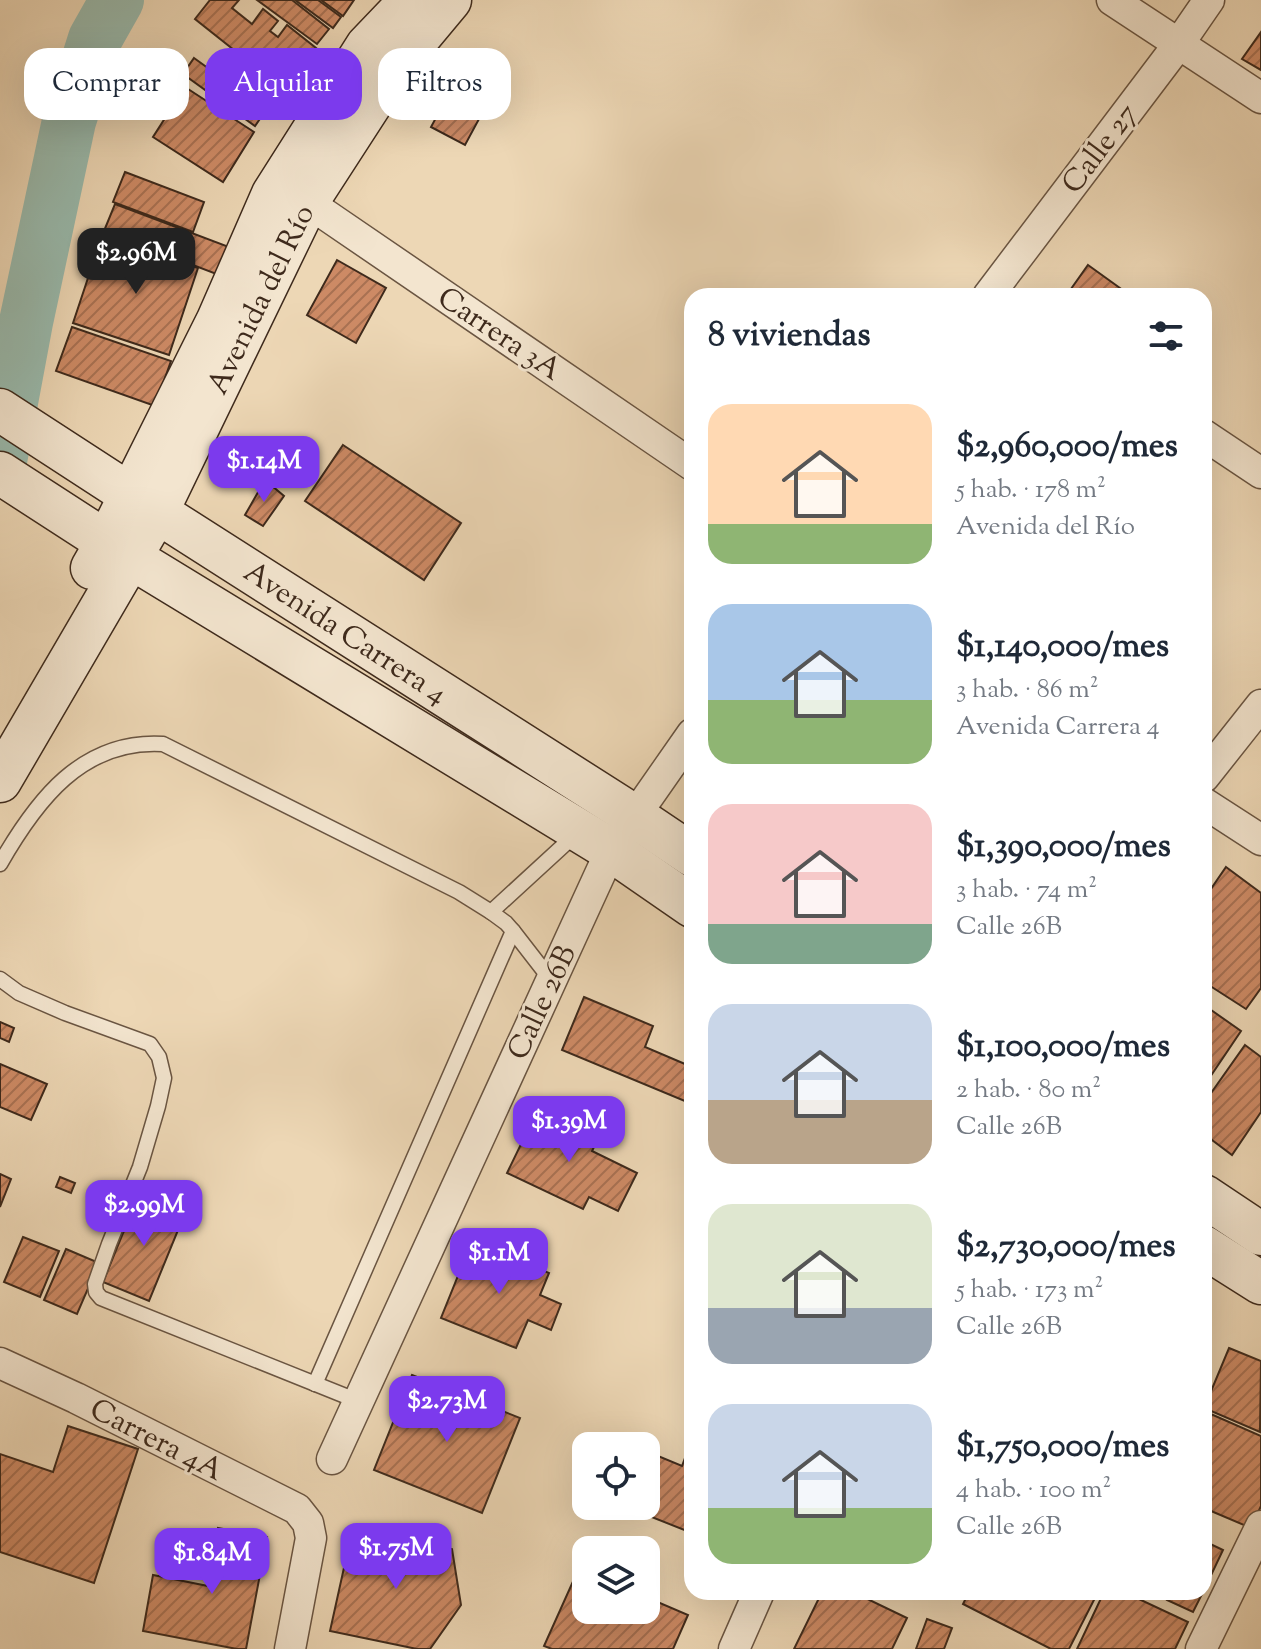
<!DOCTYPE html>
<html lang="es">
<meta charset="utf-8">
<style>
body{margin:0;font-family:"Sorts Mill Goudy",serif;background:#f2f2f3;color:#1f2937;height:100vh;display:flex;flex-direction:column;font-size:30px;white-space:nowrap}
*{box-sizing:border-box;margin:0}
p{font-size:26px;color:#747a83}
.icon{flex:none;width:44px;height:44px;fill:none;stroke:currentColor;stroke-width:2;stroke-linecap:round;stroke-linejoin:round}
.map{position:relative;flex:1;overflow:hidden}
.drawer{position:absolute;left:684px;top:288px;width:528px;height:1312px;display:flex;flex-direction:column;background:#fff;border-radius:24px;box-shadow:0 8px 32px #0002}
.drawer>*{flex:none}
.banner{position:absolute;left:24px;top:48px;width:540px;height:72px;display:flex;gap:16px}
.buttons{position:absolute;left:572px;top:1432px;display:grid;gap:16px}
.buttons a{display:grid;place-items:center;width:88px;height:88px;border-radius:16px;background:#fff;box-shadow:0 8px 32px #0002;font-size:40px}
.price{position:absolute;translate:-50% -68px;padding:0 18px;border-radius:16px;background:#7c3aed;color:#fff;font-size:26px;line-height:52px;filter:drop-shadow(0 2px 4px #0008)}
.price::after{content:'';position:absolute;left:50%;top:48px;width:24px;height:18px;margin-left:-12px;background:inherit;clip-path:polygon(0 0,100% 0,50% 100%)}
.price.on{background:#222;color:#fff}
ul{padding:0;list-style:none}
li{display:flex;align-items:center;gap:24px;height:200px;padding:0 24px}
li span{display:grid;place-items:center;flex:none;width:224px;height:160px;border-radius:24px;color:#555}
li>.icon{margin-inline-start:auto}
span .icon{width:96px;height:96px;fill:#fffc;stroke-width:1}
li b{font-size:34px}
h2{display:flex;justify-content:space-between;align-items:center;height:96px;padding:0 24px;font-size:34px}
.pill{padding:0 28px;border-radius:24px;background:#fff;box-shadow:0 8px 32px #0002;font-size:28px;line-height:72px}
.pill.on{background:#7c3aed;color:#fff}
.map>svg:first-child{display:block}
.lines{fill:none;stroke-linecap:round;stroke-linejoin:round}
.river{stroke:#99baad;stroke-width:54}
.building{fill:url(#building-hatch);stroke:#3e2a1c;stroke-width:2}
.lane-casing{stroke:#6a5542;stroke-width:17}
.street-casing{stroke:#6a5542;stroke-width:33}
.secondary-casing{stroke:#3e2a1c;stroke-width:45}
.lane{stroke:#f3e5cf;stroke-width:14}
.street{stroke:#f3e5cf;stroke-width:30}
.secondary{stroke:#f3e5cf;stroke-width:42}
.labels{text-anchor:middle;stroke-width:6;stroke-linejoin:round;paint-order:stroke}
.street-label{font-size:30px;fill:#3e2a1c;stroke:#f3e5cf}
</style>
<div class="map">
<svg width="1261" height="1649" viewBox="0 0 1261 1649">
<defs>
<pattern id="building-hatch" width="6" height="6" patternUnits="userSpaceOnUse" patternTransform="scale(2)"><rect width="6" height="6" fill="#cd8a65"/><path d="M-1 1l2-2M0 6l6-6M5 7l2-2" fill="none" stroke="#a87152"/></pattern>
</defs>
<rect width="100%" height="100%" fill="#edd7b5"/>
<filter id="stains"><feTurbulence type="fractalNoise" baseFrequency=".0025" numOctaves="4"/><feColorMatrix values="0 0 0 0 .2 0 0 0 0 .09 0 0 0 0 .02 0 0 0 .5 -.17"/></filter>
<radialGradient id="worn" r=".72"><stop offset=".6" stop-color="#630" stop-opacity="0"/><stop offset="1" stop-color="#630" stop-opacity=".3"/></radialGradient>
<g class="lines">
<!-- river -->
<polyline class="river" points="0,461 26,322 69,121 95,39 117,0"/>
</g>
<!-- building -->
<g class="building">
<polygon points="210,0 239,0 232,8 252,24 263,9 278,21 270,31 278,37 287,25 316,48 283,89 195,19"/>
<polygon points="257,0 292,0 329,29 317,44"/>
<polygon points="295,0 318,0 341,17 333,28"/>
<polygon points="321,0 354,0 343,16"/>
<polygon points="1261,32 1261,70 1242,59"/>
<polygon points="194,58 266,110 255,126 183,74"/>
<polygon points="240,65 281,94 272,106 231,77"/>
<polygon points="185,87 254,132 223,182 153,137"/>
<polygon points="445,101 479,119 465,145 431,127"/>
<polygon points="125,172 204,202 193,232 113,202"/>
<polygon points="115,204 229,247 219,275 104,231"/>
<polygon points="102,236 198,268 169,355 73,323"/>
<polygon points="337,260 386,288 356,343 307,315"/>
<polygon points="1088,265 1131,296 1066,296"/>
<polygon points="72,327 171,361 155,406 56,371"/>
<polygon points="343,445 461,523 424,580 305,501"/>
<polygon points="265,480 284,496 263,526 245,515"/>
<polygon points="1226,867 1261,893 1261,988 1246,1009 1204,982 1204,899"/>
<polygon points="584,997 653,1026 645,1047 692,1067 692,1104 562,1050"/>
<polygon points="1204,1005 1241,1031 1204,1086"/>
<polygon points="0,1022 14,1028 9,1042 0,1038"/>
<polygon points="1245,1045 1261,1057 1261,1112 1232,1155 1204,1134 1204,1103"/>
<polygon points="0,1064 47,1084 31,1120 0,1107"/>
<polygon points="538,1109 599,1137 592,1151 637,1173 618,1211 589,1197 583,1209 507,1173"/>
<polygon points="0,1174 11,1179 0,1207"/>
<polygon points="60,1177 75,1183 71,1193 56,1187"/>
<polygon points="139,1194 185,1213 149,1301 103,1282"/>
<polygon points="23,1237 59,1251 40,1297 4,1282"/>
<polygon points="472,1241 549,1273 540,1295 561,1304 551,1330 528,1320 516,1348 441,1318"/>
<polygon points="66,1249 99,1263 77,1314 44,1300"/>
<polygon points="1229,1348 1261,1361 1260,1432 1204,1408"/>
<polygon points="412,1375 520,1418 482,1513 374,1470"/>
<polygon points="1204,1411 1261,1436 1261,1506 1251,1528 1204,1508"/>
<polygon points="68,1426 138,1449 94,1583 0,1552 0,1454 53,1472"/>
<polygon points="688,1450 692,1452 692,1533 624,1506 646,1506 646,1451 682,1466"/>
<polygon points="353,1527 452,1549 461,1605 430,1649 417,1649 330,1631"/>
<polygon points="218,1528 267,1537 246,1649 237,1649 143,1631 153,1575 208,1586"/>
<polygon points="1204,1541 1223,1550 1204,1590"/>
<polygon points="579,1568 586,1571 586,1610 646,1610 646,1597 688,1615 673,1649 552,1649 544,1646"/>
<polygon points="822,1592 853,1592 907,1618 892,1649 794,1649"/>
<polygon points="969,1592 1098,1592 1069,1649 1051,1649 963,1604"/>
<polygon points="1104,1592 1124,1592 1188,1622 1175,1649 1077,1649"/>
<polygon points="1171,1592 1203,1592 1193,1612 1167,1600"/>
<polygon points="927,1619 952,1628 944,1649 916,1649"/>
</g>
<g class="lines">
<defs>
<g id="lane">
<path d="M0 864C36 801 82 739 163 744L459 892 491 912 576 834"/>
<polyline points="513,931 551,980"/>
<polyline points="0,979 19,993 65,1013 150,1044 159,1057 164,1078 158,1106 140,1167 109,1244 95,1284 96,1292 101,1298 358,1401"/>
<polyline points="315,1384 513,931 506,923 491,912"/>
</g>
<g id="street">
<polyline points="1112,0 1261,98"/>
<polyline points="307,202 692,465"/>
<polyline points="988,296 1178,45 1209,0"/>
<polyline points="1204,435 1261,473"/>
<polyline points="1204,777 1261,705"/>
<polyline points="1204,803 1261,840"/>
<polyline points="0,1363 76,1398 297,1509 308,1523 311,1538 290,1649"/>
<polyline points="332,1459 611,850 692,734"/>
<polyline points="734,1649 759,1592"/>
<polyline points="1201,1649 1261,1526"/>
</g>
<g id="secondary">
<polyline points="0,410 157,512 634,816 692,855"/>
<polyline points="0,473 130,557 611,850 692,906"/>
<polyline points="92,568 107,542 218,320 273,194 367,46 411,0"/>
<polyline points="0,781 157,512 307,202 395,66 450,0"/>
<polyline points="1204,1196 1261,1234"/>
<polyline points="1204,1247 1261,1283"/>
</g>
</defs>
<!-- lane casing -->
<use href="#lane" class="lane-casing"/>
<!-- street casing -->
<use href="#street" class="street-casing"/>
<!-- secondary casing -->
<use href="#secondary" class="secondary-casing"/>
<!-- lane -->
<use href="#lane" class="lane"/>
<!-- street -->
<use href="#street" class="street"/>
<!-- secondary -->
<use href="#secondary" class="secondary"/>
</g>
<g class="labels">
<!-- street labels -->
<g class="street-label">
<text transform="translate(1099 148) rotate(-53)" y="10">Calle 27</text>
<text transform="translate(260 299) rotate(-64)" y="10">Avenida del Río</text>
<text transform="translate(500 333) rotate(34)" y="10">Carrera 3A</text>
<text transform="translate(346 632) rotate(33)" y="10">Avenida Carrera 4</text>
<text transform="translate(541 1002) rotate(-65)" y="10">Calle 26B</text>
<text transform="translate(157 1439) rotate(27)" y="10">Carrera 4A</text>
</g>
</g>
<rect width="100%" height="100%" filter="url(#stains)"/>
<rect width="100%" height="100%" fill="url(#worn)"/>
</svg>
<div class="buttons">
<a><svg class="icon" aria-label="locate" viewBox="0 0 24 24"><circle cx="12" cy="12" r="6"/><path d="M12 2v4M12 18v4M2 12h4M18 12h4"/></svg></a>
<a><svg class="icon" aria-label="layers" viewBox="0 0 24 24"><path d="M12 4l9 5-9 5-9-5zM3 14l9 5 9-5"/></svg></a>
</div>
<b class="price on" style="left:136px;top:296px">$2.96M</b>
<b class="price" style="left:264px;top:504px">$1.14M</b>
<b class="price" style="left:569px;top:1164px">$1.39M</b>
<b class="price" style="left:144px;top:1248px">$2.99M</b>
<b class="price" style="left:499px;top:1296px">$1.1M</b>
<b class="price" style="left:447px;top:1444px">$2.73M</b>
<b class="price" style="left:396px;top:1591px">$1.75M</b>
<b class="price" style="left:212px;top:1596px">$1.84M</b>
<div class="banner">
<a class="pill">Comprar</a>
<a class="pill on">Alquilar</a>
<a class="pill">Filtros</a>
</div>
<section class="drawer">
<h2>8 viviendas<svg class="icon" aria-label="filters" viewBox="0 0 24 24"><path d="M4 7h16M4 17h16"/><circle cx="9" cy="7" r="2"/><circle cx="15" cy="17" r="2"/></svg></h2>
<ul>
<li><span style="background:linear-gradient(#ffd9b3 75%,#8fb573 0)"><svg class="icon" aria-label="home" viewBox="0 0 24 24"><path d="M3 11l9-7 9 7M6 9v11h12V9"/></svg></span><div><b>$2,960,000/mes</b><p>5 hab. · 178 m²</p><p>Avenida del Río</p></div></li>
<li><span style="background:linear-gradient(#a9c7e8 60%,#8fb573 0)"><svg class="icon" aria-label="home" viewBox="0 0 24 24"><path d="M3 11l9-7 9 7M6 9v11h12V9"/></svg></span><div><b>$1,140,000/mes</b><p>3 hab. · 86 m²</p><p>Avenida Carrera 4</p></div></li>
<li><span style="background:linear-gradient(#f6c9c9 75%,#7fa58c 0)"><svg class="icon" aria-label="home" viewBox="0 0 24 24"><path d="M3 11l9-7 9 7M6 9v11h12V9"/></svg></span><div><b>$1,390,000/mes</b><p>3 hab. · 74 m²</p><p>Calle 26B</p></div></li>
<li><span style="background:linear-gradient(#c9d6e8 60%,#b9a48a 0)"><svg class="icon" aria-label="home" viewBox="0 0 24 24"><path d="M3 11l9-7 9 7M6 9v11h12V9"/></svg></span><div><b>$1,100,000/mes</b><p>2 hab. · 80 m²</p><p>Calle 26B</p></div></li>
<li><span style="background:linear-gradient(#dfe7d0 65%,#9aa5b1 0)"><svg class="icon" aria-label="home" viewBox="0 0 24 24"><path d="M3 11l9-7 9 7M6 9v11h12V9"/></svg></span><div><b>$2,730,000/mes</b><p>5 hab. · 173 m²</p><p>Calle 26B</p></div></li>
<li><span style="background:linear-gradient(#c9d6e8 65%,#8fb573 0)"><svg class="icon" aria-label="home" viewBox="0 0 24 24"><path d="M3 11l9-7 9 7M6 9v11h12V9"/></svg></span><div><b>$1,750,000/mes</b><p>4 hab. · 100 m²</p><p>Calle 26B</p></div></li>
</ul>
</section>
</div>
